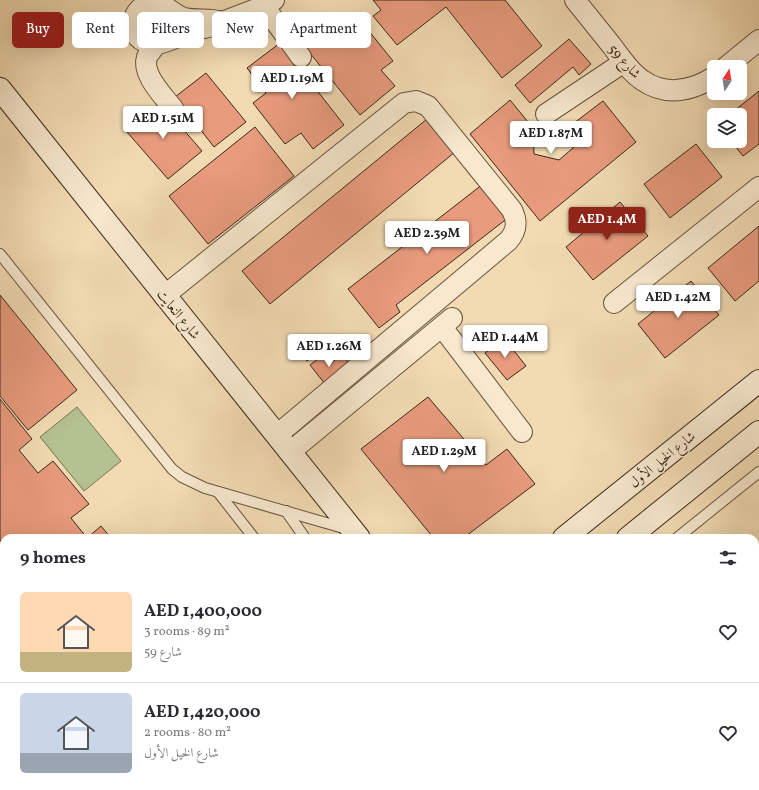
<!DOCTYPE html>
<meta charset="utf-8">
<style>
body{margin:0;font-family:Vollkorn,Amiri,serif;background:#f7f7f7;color:#2b2b33;height:100vh;display:flex;flex-direction:column;font-size:15px;white-space:nowrap}
*{box-sizing:border-box;margin:0}
p{font-size:13px;color:#7c7c81}
.icon{flex:none;width:22px;height:22px;fill:none;stroke:currentColor;stroke-width:2;stroke-linecap:round;stroke-linejoin:round}
.map{position:relative;flex:1;overflow:hidden}
.side{position:absolute;left:0px;top:534px;width:759px;height:256px;display:flex;flex-direction:column;background:#fff;border-radius:12px 12px 0 0;box-shadow:0 4px 16px #0002}
.side>*{flex:none}
.hud{position:absolute;left:12px;top:12px;width:400px;height:36px;display:flex;gap:8px}
.needle{width:26px;rotate:12deg}
.fabs{position:absolute;left:707px;top:60px;display:grid;gap:8px}
.fabs a{display:grid;place-items:center;width:40px;height:40px;border-radius:6px;background:#fff;box-shadow:0 4px 16px #0002;font-size:20px}
.price{position:absolute;translate:-50% -34px;padding:0 9px;border-radius:4px;background:#fff;color:#222;font-size:13px;line-height:26px;filter:drop-shadow(0 1px 2px #0008)}
.price::after{content:'';position:absolute;left:50%;top:24px;width:12px;height:9px;margin-left:-6px;background:inherit;clip-path:polygon(0 0,100% 0,50% 100%)}
.price.current{background:#8f2418;color:#fff}
ul{padding:0;list-style:none}
li{display:flex;align-items:center;gap:12px;height:100px;padding:0 20px}
li+li{border-top:1px solid #e1e1e2}
li span{display:grid;place-items:center;flex:none;width:112px;height:80px;border-radius:6px;color:#555}
li>.icon{margin-inline-start:auto}
span .icon{width:48px;height:48px;fill:#fffc;stroke-width:1}
li b{font-size:17px}
h2{display:flex;justify-content:space-between;align-items:center;height:48px;padding:0 20px;font-size:17px}
.tag{padding:0 14px;border-radius:6px;background:#fff;box-shadow:0 4px 16px #0002;font-size:14px;line-height:36px}
.tag.current{background:#8f2418;color:#fff}
.map>svg:first-child{display:block}
.green{fill:#b4c191;stroke:#777456}
.building{fill:#e89b7d;stroke:#3a281a}
.lines{fill:none;stroke-linecap:round;stroke-linejoin:round}
.lane-casing{stroke:#685540;stroke-width:12}
.street-casing{stroke:#685540;stroke-width:22}
.secondary-casing{stroke:#3a281a;stroke-width:24}
.lane{stroke:#f7e8ce;stroke-width:10}
.street{stroke:#f7e8ce;stroke-width:20}
.secondary{stroke:#f7e8ce;stroke-width:22}
.labels{text-anchor:middle;stroke-width:3;stroke-linejoin:round;paint-order:stroke}
.street-label{font-size:14px;fill:#3a281a;stroke:#f7e8ce}
</style>
<div class="map">
<svg width="759" height="790" viewBox="0 0 759 790">
<rect width="100%" height="100%" fill="#f2dbb3"/>
<filter id="stains"><feTurbulence type="fractalNoise" baseFrequency=".005" numOctaves="4"/><feColorMatrix values="0 0 0 0 .2 0 0 0 0 .09 0 0 0 0 .02 0 0 0 .5 -.17"/></filter>
<radialGradient id="worn" r=".72"><stop offset=".6" stop-color="#630" stop-opacity="0"/><stop offset="1" stop-color="#630" stop-opacity=".3"/></radialGradient>
<!-- green -->
<polygon class="green" points="77,407 121,461 84,491 40,437"/>
<!-- building -->
<g class="building">
<polygon points="373,0 505,0 542,46 502,78 446,7 397,45 373,16 381,10"/>
<polygon points="328,12 341,27 356,15 393,61 381,70 395,86 360,115 297,37"/>
<polygon points="569,39 591,64 579,75 573,67 530,103 515,85"/>
<polygon points="280,43 344,125 313,149 301,133 285,144 253,103 266,93 247,68"/>
<polygon points="206,73 246,122 214,147 175,97"/>
<polygon points="759,91 759,144 743,156 731,141 740,141 740,115 729,115"/>
<polygon points="510,100 533,128 534,154 559,160 573,148 574,123 603,101 636,142 540,221 470,134"/>
<polygon points="162,105 202,151 168,179 127,132 127,117 137,111 147,116"/>
<polygon points="427,119 455,152 270,304 242,271"/>
<polygon points="255,127 294,176 208,244 169,196"/>
<polygon points="696,144 722,177 670,218 644,184"/>
<polygon points="483,184 509,217 396,305 400,312 379,328 348,289"/>
<polygon points="620,202 648,236 593,280 566,247"/>
<polygon points="759,226 759,281 735,301 708,268"/>
<polygon points="691,281 719,315 665,358 638,324"/>
<polygon points="0,295 77,390 28,430 0,396"/>
<polygon points="504,338 526,366 507,380 485,353"/>
<polygon points="308,346 316,354 307,361 301,352"/>
<polygon points="342,354 350,365 325,384 310,365 323,355 330,364"/>
<polygon points="428,397 486,465 507,449 535,484 466,536 432,536 361,449"/>
<polygon points="0,399 32,439 19,450 38,473 53,461 89,504 71,518 87,538 101,526 111,538 4,538 4,545 0,540"/>
<polygon points="4,642 4,659 0,654 0,645"/>
<polygon points="759,665 759,695 755,698 755,668"/>
<polygon points="4,681 4,786 9,786 4,790 0,790 0,684"/>
<polygon points="759,699 759,708 755,703"/>
<polygon points="759,739 759,760 755,756 755,742"/>
<polygon points="534,786 571,786 574,790 529,790"/>
<polygon points="629,786 650,786 645,790 632,790"/>
<polygon points="707,786 728,786 728,790 703,790"/>
</g>
<g class="lines">
<defs>
<g id="lane">
<polyline points="0,254 172,469 182,477 205,488 347,529"/>
<polyline points="218,492 254,538"/>
<polyline points="286,511 305,538"/>
<polyline points="677,538 759,472"/>
<polyline points="141,790 146,786"/>
<polyline points="380,790 385,786"/>
</g>
<g id="street">
<path d="M575 0C587 15 600 31 612 46 621 58 630 72 642 80 666 97 691 91 714 77"/>
<path d="M154 2C166 4 172 14 184 18 196 21 210 18 222 22 213 27 202 28 192 31 181 35 169 42 157 44 154 44 151 44 148 43 125 36 130 6 154 2Z"/>
<polyline points="264,6 301,57"/>
<polyline points="222,22 264,6 274,0"/>
<path d="M156 44C154 48 149 53 147 57 141 75 165 97 174 110"/>
<polyline points="726,67 759,40"/>
<polyline points="546,114 624,62"/>
<path d="M164 296 404 103 416 101 428 106 512 210C518 222 517 231 508 241L277 435"/>
<polyline points="614,303 759,187"/>
<polyline points="442,327 522,432"/>
<polyline points="290,452 452,318"/>
</g>
<g id="secondary">
<polyline points="0,89 359,538"/>
<polyline points="564,538 759,381"/>
<polyline points="628,538 759,432"/>
<polyline points="245,790 250,786"/>
<polyline points="316,790 321,786"/>
</g>
</defs>
<!-- lane casing -->
<use href="#lane" class="lane-casing"/>
<!-- street casing -->
<use href="#street" class="street-casing"/>
<!-- secondary casing -->
<use href="#secondary" class="secondary-casing"/>
<!-- lane -->
<use href="#lane" class="lane"/>
<!-- street -->
<use href="#street" class="street"/>
<!-- secondary -->
<use href="#secondary" class="secondary"/>
</g>
<g class="labels">
<!-- street labels -->
<g class="street-label">
<text transform="translate(625 61) rotate(48)" y="5">شارع 59</text>
<text transform="translate(179 314) rotate(51)" y="5">شارع النعايت</text>
<text transform="translate(662 459) rotate(-39)" y="5">شارع الخيل الأول</text>
</g>
</g>
<rect width="100%" height="100%" filter="url(#stains)"/>
<rect width="100%" height="100%" fill="url(#worn)"/>
</svg>
<div class="fabs">
<a><svg class="needle" viewBox="-14 -14 28 28"><path d="M0-13l5 13h-10z" fill="#e53935"/><path d="M0 13l5-13h-10z" fill="#7c7c81"/></svg></a>
<a><svg class="icon" aria-label="layers" viewBox="0 0 24 24"><path d="M12 4l9 5-9 5-9-5zM3 14l9 5 9-5"/></svg></a>
</div>
<b class="price" style="left:292px;top:100px">AED 1.19M</b>
<b class="price" style="left:163px;top:140px">AED 1.51M</b>
<b class="price" style="left:551px;top:155px">AED 1.87M</b>
<b class="price current" style="left:607px;top:241px">AED 1.4M</b>
<b class="price" style="left:427px;top:255px">AED 2.39M</b>
<b class="price" style="left:678px;top:319px">AED 1.42M</b>
<b class="price" style="left:505px;top:359px">AED 1.44M</b>
<b class="price" style="left:329px;top:368px">AED 1.26M</b>
<b class="price" style="left:444px;top:473px">AED 1.29M</b>
<div class="hud">
<a class="tag current">Buy</a>
<a class="tag">Rent</a>
<a class="tag">Filters</a>
<a class="tag">New</a>
<a class="tag">Apartment</a>
</div>
<section class="side">
<h2>9 homes<svg class="icon" aria-label="filters" viewBox="0 0 24 24"><path d="M4 7h16M4 17h16"/><circle cx="9" cy="7" r="2"/><circle cx="15" cy="17" r="2"/></svg></h2>
<ul>
<li><span style="background:linear-gradient(#ffd9b3 75%,#c2b280 0)"><svg class="icon" aria-label="home" viewBox="0 0 24 24"><path d="M3 11l9-7 9 7M6 9v11h12V9"/></svg></span><div><b>AED 1,400,000</b><p>3 rooms · 89 m²</p><p>شارع 59</p></div><svg class="icon" aria-label="heart" viewBox="0 0 24 24"><path d="M12 20l-8-8c-3-5 5-10 8-4 3-6 11-1 8 4z"/></svg></li>
<li><span style="background:linear-gradient(#c9d6e8 75%,#9aa5b1 0)"><svg class="icon" aria-label="home" viewBox="0 0 24 24"><path d="M3 11l9-7 9 7M6 9v11h12V9"/></svg></span><div><b>AED 1,420,000</b><p>2 rooms · 80 m²</p><p>شارع الخيل الأول</p></div><svg class="icon" aria-label="heart" viewBox="0 0 24 24"><path d="M12 20l-8-8c-3-5 5-10 8-4 3-6 11-1 8 4z"/></svg></li>
</ul>
</section>
</div>
